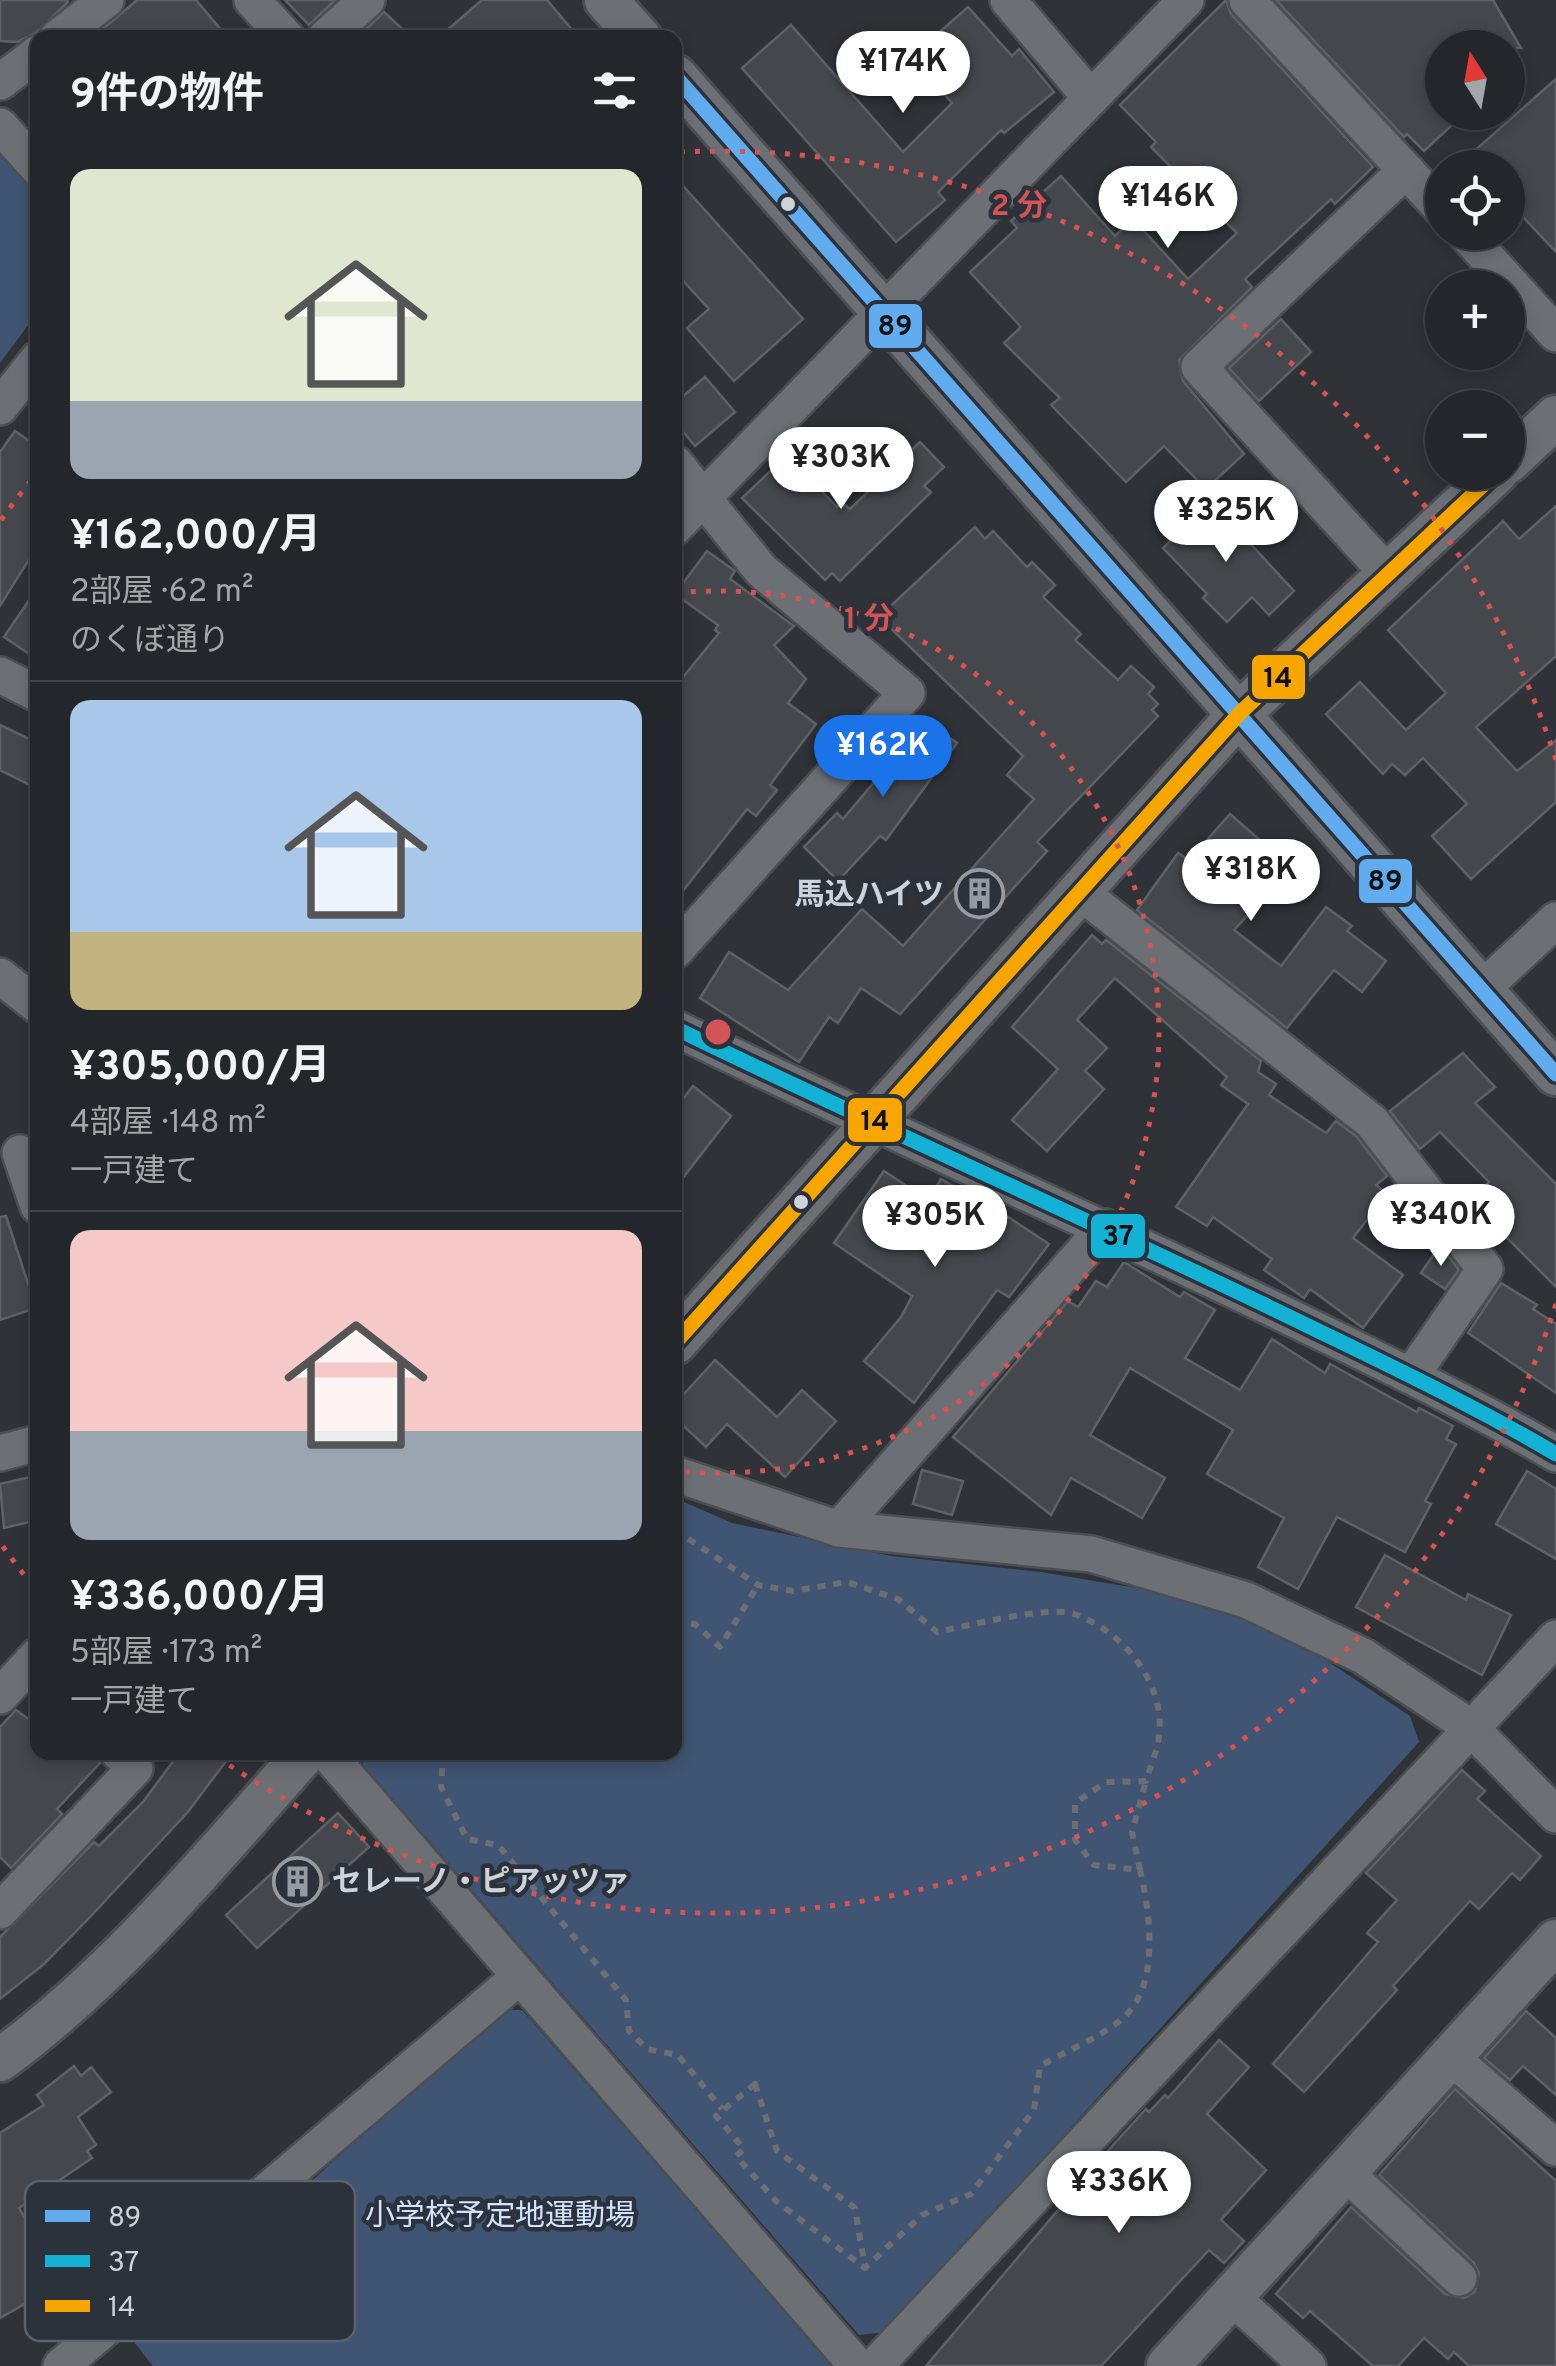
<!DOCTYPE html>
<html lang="ja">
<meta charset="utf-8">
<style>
body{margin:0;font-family:Overpass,"Noto Sans JP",sans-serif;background:#2b2e32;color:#f1f3f6;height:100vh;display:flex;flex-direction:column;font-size:38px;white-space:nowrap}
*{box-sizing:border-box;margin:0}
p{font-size:32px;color:#a3a5a8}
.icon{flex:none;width:55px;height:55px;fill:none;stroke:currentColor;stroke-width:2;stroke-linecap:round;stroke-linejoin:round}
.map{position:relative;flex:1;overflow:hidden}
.panel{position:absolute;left:30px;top:30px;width:652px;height:1730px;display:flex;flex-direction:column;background:#23262a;border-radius:20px;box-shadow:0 5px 15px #0003,0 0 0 2px #404347}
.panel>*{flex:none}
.needle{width:65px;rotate:349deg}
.tools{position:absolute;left:1425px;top:30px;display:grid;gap:20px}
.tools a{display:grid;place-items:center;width:100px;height:100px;border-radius:50%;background:#23262a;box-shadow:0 5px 15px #0003,0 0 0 2px #404347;font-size:50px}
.price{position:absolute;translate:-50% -85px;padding:0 22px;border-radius:35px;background:#fff;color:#222;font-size:32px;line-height:65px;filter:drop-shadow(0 2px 5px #0008)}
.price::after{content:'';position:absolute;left:50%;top:60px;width:30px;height:22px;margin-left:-15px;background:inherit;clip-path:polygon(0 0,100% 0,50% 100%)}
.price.selected{background:#1a73e8;color:#fff}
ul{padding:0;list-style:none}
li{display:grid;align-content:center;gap:20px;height:530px;padding:0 40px}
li+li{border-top:2px solid #404347}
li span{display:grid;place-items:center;height:310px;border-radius:20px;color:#555}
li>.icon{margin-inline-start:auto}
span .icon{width:180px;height:180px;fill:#fffc;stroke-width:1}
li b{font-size:42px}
h2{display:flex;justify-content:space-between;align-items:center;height:120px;padding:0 40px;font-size:42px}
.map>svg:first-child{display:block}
.green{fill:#405473}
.building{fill:#44474c;stroke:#5e6166;stroke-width:2.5}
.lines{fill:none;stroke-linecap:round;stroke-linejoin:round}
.minor-casing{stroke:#4b4f54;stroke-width:40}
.tertiary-casing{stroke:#4b4f54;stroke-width:48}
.path{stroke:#6c6e73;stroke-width:6;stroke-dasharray:8 8;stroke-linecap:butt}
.minor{stroke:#6c6f74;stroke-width:35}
.tertiary{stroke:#6c6f74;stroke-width:42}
.bus-1-casing{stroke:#2b323c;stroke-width:22}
.bus-2-casing{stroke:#2b323c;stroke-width:22}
.bus-3-casing{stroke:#2b323c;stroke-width:22}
.bus-1{stroke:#60acee;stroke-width:15}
.bus-2{stroke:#13b2d5;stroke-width:15}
.bus-3{stroke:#f7a600;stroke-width:15}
.ring{fill:none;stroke:#d45354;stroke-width:5;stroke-dasharray:5 10}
.bus-dot{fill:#ced3da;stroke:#2b323c;stroke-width:4}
.labels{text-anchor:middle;stroke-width:9;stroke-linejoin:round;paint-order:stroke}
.poi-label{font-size:30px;font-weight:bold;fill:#ced3da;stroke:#2b323c;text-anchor:end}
.park-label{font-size:30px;fill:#d1e3fe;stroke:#2b323c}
.key{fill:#2b323c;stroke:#5c626b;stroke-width:2.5}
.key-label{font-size:28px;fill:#ced3da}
.centre{fill:#d45354;stroke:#2b323c;stroke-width:5}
.ring-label{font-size:30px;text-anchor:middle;font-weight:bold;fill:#d45354;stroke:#2b323c;stroke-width:9;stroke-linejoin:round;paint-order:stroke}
.line-badge{stroke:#2b323c;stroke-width:4}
.pale-badge-label{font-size:28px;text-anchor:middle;font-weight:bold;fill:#111}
</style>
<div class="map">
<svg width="1556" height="2366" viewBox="0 0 1556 2366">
<rect width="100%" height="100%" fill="#2f3338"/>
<!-- green -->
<g class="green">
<polygon points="0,149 38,189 37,313 0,363"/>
<polygon points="675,1498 732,1523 891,1556 1041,1572 1190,1597 1279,1629 1410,1716 1419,1742 886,2332 859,2335 363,1765 364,1752 675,1752"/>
<polygon points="500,2010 522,2010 833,2366 153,2366 134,2342"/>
</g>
<!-- building -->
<g class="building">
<polygon points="0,0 67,0 68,2 37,32 17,42 0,41"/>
<polygon points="137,0 196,0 228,38 92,38"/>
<polygon points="285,0 335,0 309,25"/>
<polygon points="482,0 547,0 579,38 438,38"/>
<polygon points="1226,0 1231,14 1373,167 1335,204 1331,199 1245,279 1252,287 1179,360 1183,381 1244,454 1206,489 1164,446 1126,482 1051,405 1060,398 1004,343 1021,327 970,272 1017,228 1011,221 1061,176 1115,236 1133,219 1188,279 1237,233 1151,147 1156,142 1120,105"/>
<polygon points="1276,0 1493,0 1521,48 1442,48 1442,115 1452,125 1424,151 1407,134 1404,137"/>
<polygon points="968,7 1012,56 1019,49 1054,92 1004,133 1001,130 938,192 945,200 896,242 742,68 791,25 903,152 952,103 911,57"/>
<polygon points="384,12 412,38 357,38"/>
<polygon points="1556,79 1556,252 1508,201 1508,168 1455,168"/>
<polygon points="675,177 803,319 734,381 687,328 709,309 675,272"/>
<polygon points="1281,319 1311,352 1259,401 1229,368"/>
<polygon points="705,377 735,412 695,446 675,422 675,403"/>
<polygon points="15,431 38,447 38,545 0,606 0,452"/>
<polygon points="920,442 944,467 924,486 931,492 840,581 832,573 825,580 742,498 782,460 807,487 813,482 837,507 841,502 850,509"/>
<polygon points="1211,501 1294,591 1269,615 1252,597 1227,622 1203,598 1207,594 1163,548"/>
<polygon points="1556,506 1556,656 1476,727 1517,771 1556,740 1556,802 1471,879 1432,836 1467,804 1423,758 1405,775 1392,764 1383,774 1326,714 1360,682 1406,730 1446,693 1388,630 1503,521 1519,539"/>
<polygon points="975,527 985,539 993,531 1027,567 1032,562 1055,585 1043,597 1081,634 1075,640 1118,680 1131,666 1154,687 1148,694 1158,704 1152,710 1158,716 1037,842 1047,851 900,1014 861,988 838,1023 829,1017 799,1062 700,998 729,952 788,990 862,909 903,946 1034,799 1007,775 1023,756 879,617"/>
<polygon points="707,551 735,571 730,579 794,626 774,645 806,679 788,703 816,724 770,785 777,790 756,816 747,809 675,901 675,687 719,633 715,630 718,625 675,594"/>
<polygon points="38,587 38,660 4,637"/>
<polygon points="921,717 957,743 886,840 880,836 838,881 804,847 837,813 843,819 892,761 887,758"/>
<polygon points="0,725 38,743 38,789 0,770"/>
<polygon points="1230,814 1292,868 1234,930 1281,966 1326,907 1352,926 1347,931 1386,961 1362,992 1334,970 1287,1028 1137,910 1178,853 1189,860"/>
<polygon points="1092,935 1102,944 1106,940 1261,1061 1258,1072 1276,1084 1269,1095 1326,1133 1336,1121 1357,1137 1387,1176 1376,1185 1387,1194 1353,1238 1403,1275 1363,1328 1310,1289 1304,1298 1264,1270 1272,1259 1213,1217 1207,1226 1176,1207 1248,1104 1221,1085 1227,1077 1115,978 1077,1020 1107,1048 1085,1071 1104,1089 1047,1151 1012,1120 1058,1069 1012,1027"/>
<polygon points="1463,1053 1495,1087 1475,1103 1556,1184 1556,1287 1470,1201 1489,1182 1440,1132 1420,1149 1390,1111"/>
<polygon points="693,1086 731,1116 675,1188 675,1109"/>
<polygon points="884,1171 928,1200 941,1179 970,1196 972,1193 1049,1244 1009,1297 997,1290 914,1403 864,1361 901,1317 912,1296 834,1243"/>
<polygon points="6,1216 36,1308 0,1320 0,1217"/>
<polygon points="1440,1245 1459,1270 1445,1289 1421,1273"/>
<polygon points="1124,1262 1180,1297 1184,1292 1215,1310 1185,1358 1240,1390 1272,1339 1325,1373 1330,1364 1417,1412 1419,1408 1453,1426 1446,1439 1456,1444 1425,1501 1431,1504 1405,1552 1337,1517 1298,1589 1258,1567 1284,1518 1207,1474 1233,1430 1130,1368 1090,1435 1165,1478 1142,1518 1071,1478 1051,1515 953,1437 1068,1301 1078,1307 1096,1281 1107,1287"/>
<polygon points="1501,1283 1537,1305 1533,1309 1556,1324 1556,1393 1468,1333"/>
<polygon points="715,1360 777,1417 802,1390 836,1421 785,1477 727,1424 706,1447 675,1418 675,1404"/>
<polygon points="922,1470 963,1481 952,1515 913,1504"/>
<polygon points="1527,1471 1556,1489 1556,1559 1496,1524"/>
<polygon points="38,1475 38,1520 4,1528 0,1484"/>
<polygon points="1385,1555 1466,1600 1468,1594 1511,1615 1482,1675 1356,1607"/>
<polygon points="16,1710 38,1726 38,1752 97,1752 100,1763 57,1809 62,1814 11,1868 0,1857 0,1727"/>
<polygon points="180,1752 233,1752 187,1813 91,1916 44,1964 0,1999 0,1937 94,1842 99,1846 143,1802"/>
<polygon points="1462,1770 1485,1791 1477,1799 1541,1856 1520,1880 1512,1873 1479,1909 1470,1901 1393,1986 1397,1990 1304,2092 1273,2064 1378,1942 1367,1933 1397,1900 1366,1873"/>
<polygon points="338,1813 369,1847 257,1948 226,1915"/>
<polygon points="1526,2011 1556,2038 1556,2095 1523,2066 1510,2080 1484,2058"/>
<polygon points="1219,2040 1249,2067 1207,2114 1266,2170 1221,2220 1244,2241 1224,2263 1209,2250 1101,2366 926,2366 1114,2144 1146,2109 1149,2112 1165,2095 1168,2098"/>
<polygon points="74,2066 81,2076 91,2067 111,2092 78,2117 96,2145 87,2151 92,2158 19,2208 63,2282 0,2318 0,2133 44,2105 37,2095"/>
<polygon points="1455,2089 1556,2181 1556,2366 1469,2366 1454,2352 1448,2359 1424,2338 1398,2366 1373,2366 1310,2311 1303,2318 1276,2294 1351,2207 1445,2294 1464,2298 1475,2292 1479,2273 1474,2263 1379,2175"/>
</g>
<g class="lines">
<defs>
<g id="minor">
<polyline points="252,0 287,38"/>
<polyline points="1008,0 1090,97"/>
<polyline points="1247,0 1442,209"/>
<polyline points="57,38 106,0"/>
<polyline points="325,38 367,0"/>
<polyline points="0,82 38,53"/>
<polyline points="0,126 38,168"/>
<polyline points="1464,232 1556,334"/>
<polyline points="0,407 38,359"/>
<polyline points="675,463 761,570 907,693 675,951"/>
<polyline points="675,527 1186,0"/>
<polyline points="1388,574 1199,367 1406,170"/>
<polyline points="0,675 38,694"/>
<polyline points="1080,892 1372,1122 1485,1269 1411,1376"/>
<polyline points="0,976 38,1006"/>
<polyline points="1482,989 1556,920"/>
<path d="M675 1028C882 1129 1093 1221 1300 1322 1386 1364 1473 1405 1556 1454"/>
<polyline points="20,1153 38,1206"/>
<polyline points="0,1453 38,1443"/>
<polyline points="675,1474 839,1529 1091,1554 1246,1600 1363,1656 1469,1726 1556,1815"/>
<polyline points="839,1529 1105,1227"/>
<polyline points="0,1696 38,1655"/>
<polyline points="326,1752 857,2366"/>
<polyline points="0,1911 135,1768 118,1752"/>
<polyline points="1453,2059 1556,2148"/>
<polyline points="1346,2173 1459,2278"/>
<polyline points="1232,2297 1308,2366"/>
<polyline points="61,2366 519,1977"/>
<polyline points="875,2366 1556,1638"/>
</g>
<g id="tertiary">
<polyline points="606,0 640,38"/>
<polyline points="675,76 1556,1074"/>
<polyline points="1508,462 1556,417"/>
<polyline points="675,1343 1240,713 1497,472"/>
<path d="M0 2060C117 1974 210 1860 306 1752"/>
<polyline points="1168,2366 1556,1941"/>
</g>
</defs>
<!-- minor casing -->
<use href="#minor" class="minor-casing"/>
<!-- tertiary casing -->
<use href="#tertiary" class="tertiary-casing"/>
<!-- path -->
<g class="path">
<path d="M675 1530 758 1585 793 1591 847 1582 898 1599 937 1632C966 1626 1049 1605 1074 1614 1123 1631 1166 1683 1159 1737 1157 1752 1150 1767 1146 1781L1106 1782 1075 1803V1840L1094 1865 1140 1870C1150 1912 1161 1986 1122 2019 1099 2038 1066 2051 1040 2066L1034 2110 971 2194 922 2215 865 2268"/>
<polyline points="675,1623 695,1624 720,1647 758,1585"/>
<polyline points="443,1752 441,1787 467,1839 498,1845 626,2000 629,2031 647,2049 678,2055 722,2109"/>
<polyline points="1140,1870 1132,1832 1146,1781"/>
<polygon points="755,2084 777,2151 855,2208 865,2268 777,2202 736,2156 744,2149 716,2116"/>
</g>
<!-- minor -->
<use href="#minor" class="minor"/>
<!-- tertiary -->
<use href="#tertiary" class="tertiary"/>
<defs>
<polyline id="bus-1" points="675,76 1556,1074"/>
<path id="bus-2" d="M675 1028C882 1129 1093 1221 1300 1322 1386 1364 1473 1405 1556 1454"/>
<polyline id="bus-3" points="675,1343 1240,713 1497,472"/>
</defs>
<!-- bus-1 casing -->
<use href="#bus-1" class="bus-1-casing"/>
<!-- bus-2 casing -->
<use href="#bus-2" class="bus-2-casing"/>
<!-- bus-3 casing -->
<use href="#bus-3" class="bus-3-casing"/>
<!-- bus-1 -->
<use href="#bus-1" class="bus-1"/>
<!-- bus-2 -->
<use href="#bus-2" class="bus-2"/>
<!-- bus-3 -->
<use href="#bus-3" class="bus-3"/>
</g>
<!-- distance rings -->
<g class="ring">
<path d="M676 593A441 441 0 1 1 676 1471"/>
<path d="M1556 1304A881 881 0 0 1 213 1754M33 1586A881 881 0 0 1 1 1544M1 520A881 881 0 0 1 33 478M680 152A881 881 0 0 1 1556 760"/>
</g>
<!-- icons -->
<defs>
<symbol id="building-ring" viewBox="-11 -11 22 22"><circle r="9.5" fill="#2b323c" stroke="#969ba1" stroke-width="1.5"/><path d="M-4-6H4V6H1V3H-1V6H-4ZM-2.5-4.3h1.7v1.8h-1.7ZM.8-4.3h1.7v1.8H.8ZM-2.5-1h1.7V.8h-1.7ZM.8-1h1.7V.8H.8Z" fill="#969ba1"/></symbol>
</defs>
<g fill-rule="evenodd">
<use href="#building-ring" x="952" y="866" width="55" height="55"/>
<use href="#building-ring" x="270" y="1854" width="55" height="55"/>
</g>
<!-- markers -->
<g class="bus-dot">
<circle cx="788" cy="204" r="9"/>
<circle cx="801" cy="1202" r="9"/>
</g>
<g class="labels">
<!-- poi labels -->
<g class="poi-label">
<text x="944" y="904">馬込ハイツ</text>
<text x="332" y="1891" text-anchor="start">セレーノ・ピアッツァ</text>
</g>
<!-- park labels -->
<g class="park-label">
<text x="500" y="2225">小学校予定地運動場</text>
</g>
</g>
<!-- legend -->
<rect x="25" y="2181" width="330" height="160" rx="15" class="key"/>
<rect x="45" y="2210" width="45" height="12" fill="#60acee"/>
<rect x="45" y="2255" width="45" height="12" fill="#13b2d5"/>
<rect x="45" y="2300" width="45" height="12" fill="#f7a600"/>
<g class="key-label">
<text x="108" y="2226">89</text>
<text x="108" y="2271">37</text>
<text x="108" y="2316">14</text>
</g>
<circle cx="718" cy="1032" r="15" class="centre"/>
<g class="ring-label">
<text x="1019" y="215">2 分</text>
<text x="869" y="628">1 分</text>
</g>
<g class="line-badge">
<rect x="867" y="302" width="57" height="48" rx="10" fill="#60acee"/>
<rect x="1250" y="653" width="57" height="48" rx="10" fill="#f7a600"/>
<rect x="1357" y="857" width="57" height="48" rx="10" fill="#60acee"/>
<rect x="846" y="1096" width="58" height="48" rx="10" fill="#f7a600"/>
<rect x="1089" y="1212" width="58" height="48" rx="10" fill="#13b2d5"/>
</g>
<g class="pale-badge-label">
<text x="895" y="335">89</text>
<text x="1278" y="687">14</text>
<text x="1385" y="890">89</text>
<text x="875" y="1130">14</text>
<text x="1118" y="1245">37</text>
</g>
</svg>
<div class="tools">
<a><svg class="needle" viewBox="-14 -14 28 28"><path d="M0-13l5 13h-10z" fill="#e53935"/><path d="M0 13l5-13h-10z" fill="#a3a5a8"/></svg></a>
<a><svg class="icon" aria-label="locate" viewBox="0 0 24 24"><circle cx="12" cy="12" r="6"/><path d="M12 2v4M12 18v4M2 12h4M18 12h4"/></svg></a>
<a>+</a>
<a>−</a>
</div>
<b class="price" style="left:903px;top:116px">¥174K</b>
<b class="price" style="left:1168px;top:251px">¥146K</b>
<b class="price" style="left:841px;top:512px">¥303K</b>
<b class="price" style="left:1226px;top:565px">¥325K</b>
<b class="price selected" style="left:883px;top:800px">¥162K</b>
<b class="price" style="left:1251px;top:924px">¥318K</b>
<b class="price" style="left:1441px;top:1269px">¥340K</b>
<b class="price" style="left:935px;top:1270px">¥305K</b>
<b class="price" style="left:1119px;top:2236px">¥336K</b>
<section class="panel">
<h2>9件の物件<svg class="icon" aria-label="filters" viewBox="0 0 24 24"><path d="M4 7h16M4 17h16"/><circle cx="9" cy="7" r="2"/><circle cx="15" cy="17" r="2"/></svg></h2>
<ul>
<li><span style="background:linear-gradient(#dfe7d0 75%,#9aa5b1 0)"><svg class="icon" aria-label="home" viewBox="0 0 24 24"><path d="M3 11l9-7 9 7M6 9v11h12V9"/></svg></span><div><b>¥162,000/月</b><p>2部屋 · 62 m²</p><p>のくぼ通り</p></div></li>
<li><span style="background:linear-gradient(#a9c7e8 75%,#c2b280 0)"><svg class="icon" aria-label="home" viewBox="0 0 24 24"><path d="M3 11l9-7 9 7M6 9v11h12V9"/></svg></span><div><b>¥305,000/月</b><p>4部屋 · 148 m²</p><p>一戸建て</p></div></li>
<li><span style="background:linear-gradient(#f6c9c9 65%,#9aa5b1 0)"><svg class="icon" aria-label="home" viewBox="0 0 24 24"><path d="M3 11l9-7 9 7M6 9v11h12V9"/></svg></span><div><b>¥336,000/月</b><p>5部屋 · 173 m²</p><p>一戸建て</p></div></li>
</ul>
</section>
</div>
